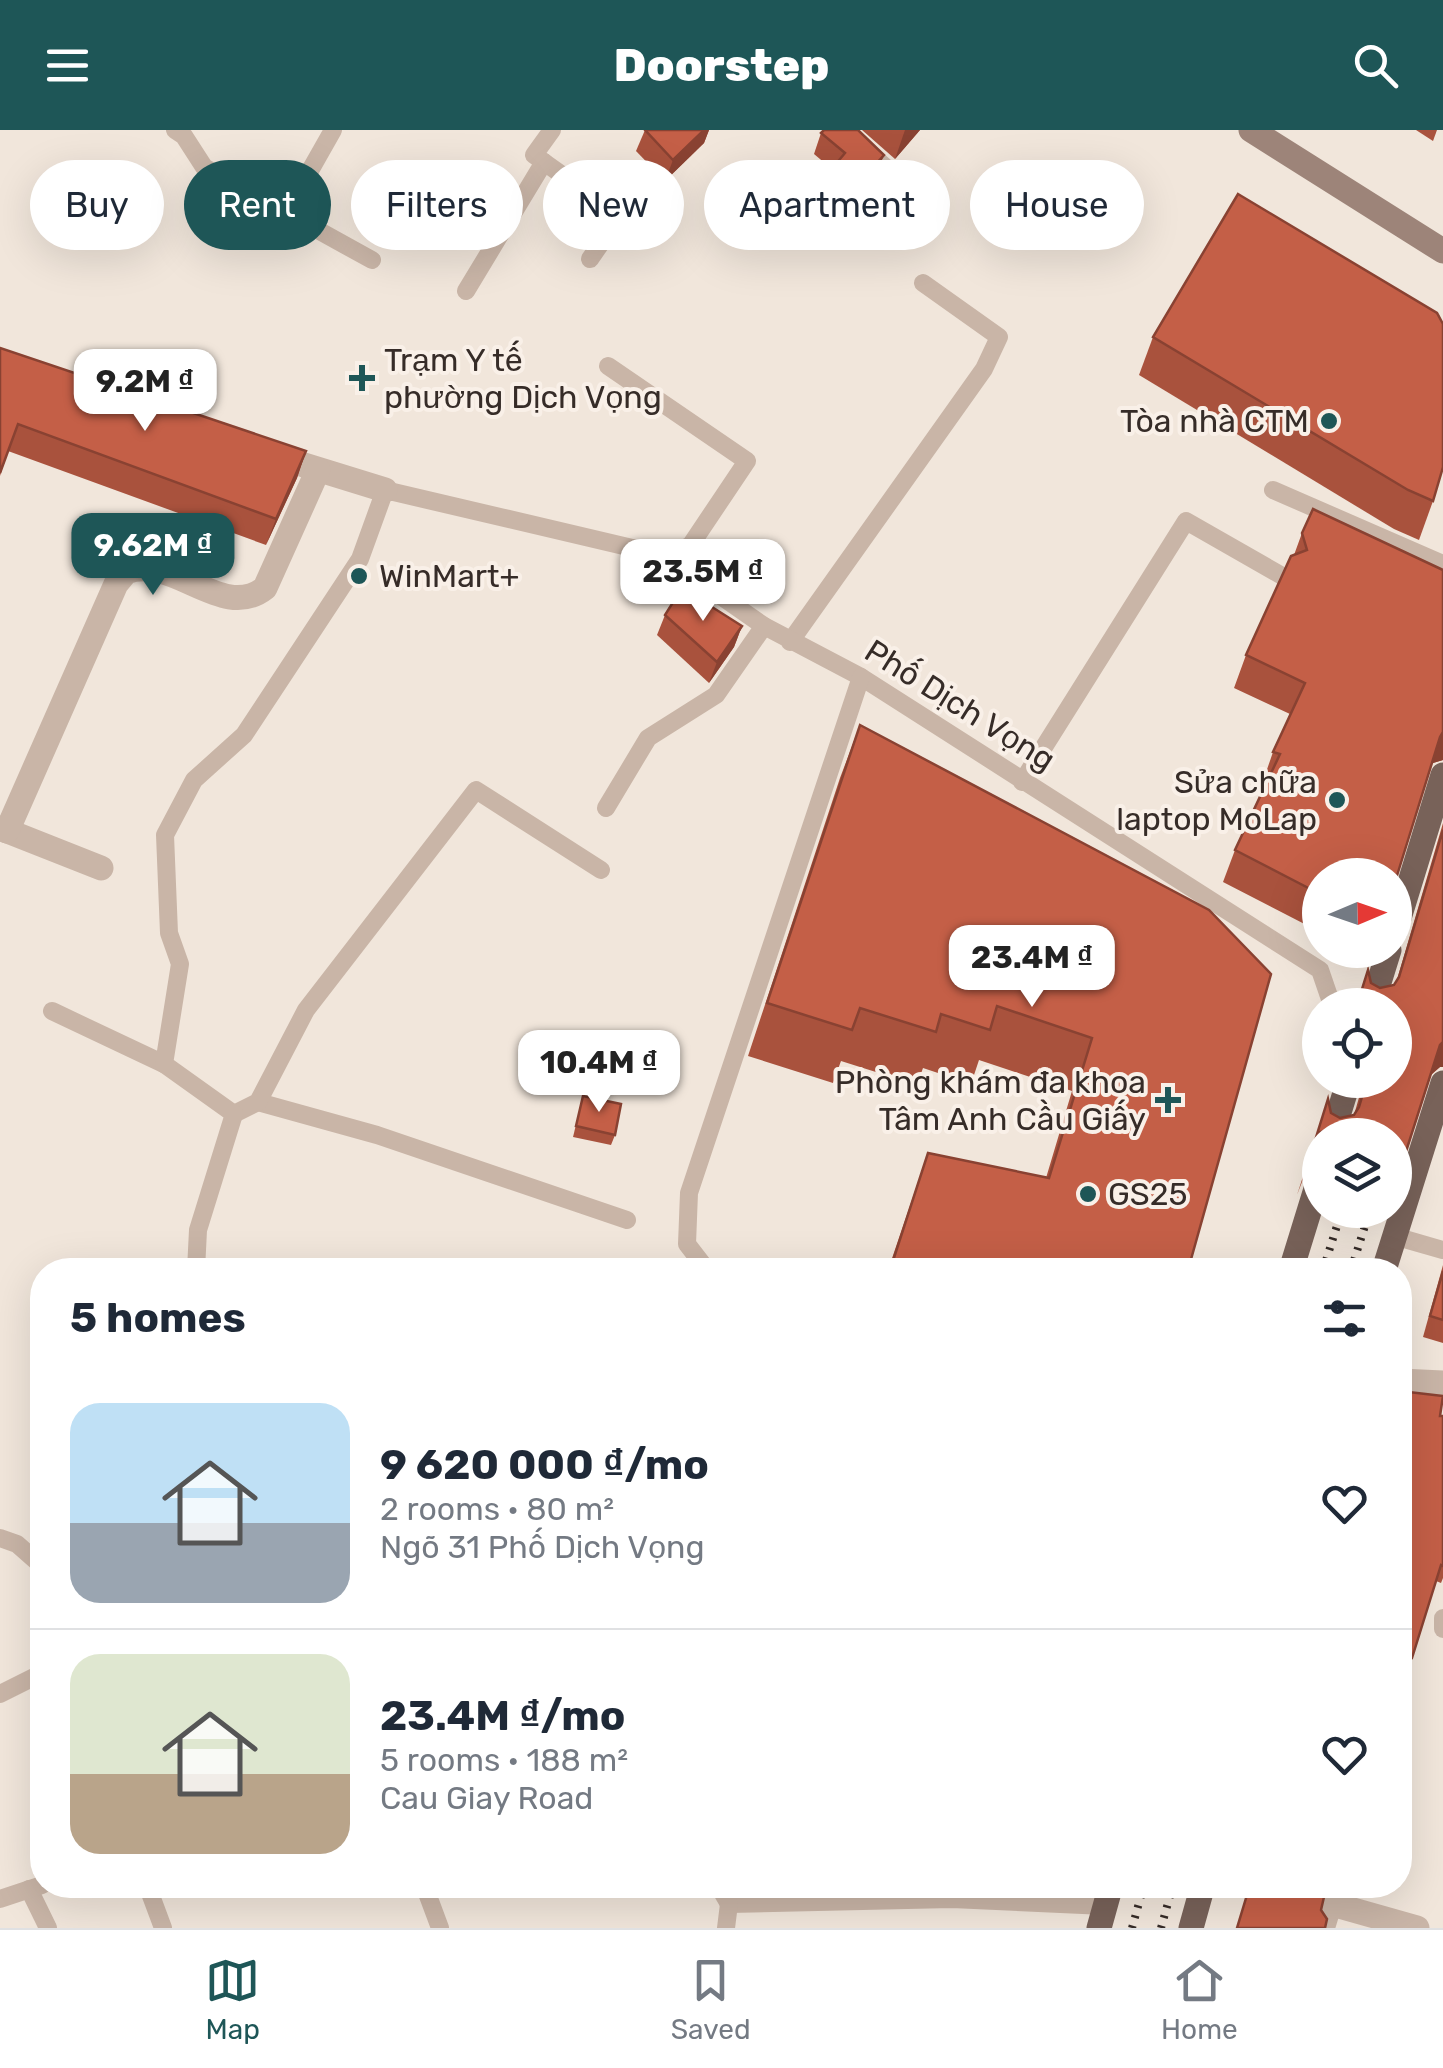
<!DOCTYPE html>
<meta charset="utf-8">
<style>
body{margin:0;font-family:Rubik,sans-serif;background:#f6f6f7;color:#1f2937;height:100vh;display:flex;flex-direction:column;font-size:38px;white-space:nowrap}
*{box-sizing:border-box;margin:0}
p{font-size:32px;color:#747a83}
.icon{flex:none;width:55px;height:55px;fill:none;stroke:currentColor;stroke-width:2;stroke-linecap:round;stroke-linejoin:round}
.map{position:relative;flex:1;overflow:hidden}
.drawer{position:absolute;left:30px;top:1128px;width:1382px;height:640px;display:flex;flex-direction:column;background:#fff;border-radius:40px;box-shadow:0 10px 40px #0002}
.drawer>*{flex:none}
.banner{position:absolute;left:30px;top:30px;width:1385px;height:90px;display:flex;gap:20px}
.needle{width:65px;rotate:88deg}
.tools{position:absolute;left:1302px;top:728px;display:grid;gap:20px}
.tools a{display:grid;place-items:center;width:110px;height:110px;border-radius:50%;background:#fff;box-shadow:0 10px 40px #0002;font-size:50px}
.price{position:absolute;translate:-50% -85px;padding:0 22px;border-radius:20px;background:#fff;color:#222;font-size:32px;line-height:65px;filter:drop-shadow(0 2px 5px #0008)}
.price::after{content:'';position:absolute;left:50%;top:60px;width:30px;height:22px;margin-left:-15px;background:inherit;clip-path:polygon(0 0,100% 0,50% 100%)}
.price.current{background:#1e5657;color:#fff}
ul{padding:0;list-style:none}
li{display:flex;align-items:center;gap:30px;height:250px;padding:0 40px}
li+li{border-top:2px solid #e0e1e3}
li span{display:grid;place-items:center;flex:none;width:280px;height:200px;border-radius:30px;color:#555}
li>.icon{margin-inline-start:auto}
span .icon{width:120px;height:120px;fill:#fffc;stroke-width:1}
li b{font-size:42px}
h2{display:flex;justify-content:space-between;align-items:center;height:120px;padding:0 40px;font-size:42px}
.chip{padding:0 35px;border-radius:45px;background:#fff;box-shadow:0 10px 40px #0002;font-size:35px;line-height:90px}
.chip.current{background:#1e5657;color:#fff}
header{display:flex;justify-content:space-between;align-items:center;height:130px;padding:0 40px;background:#1e5657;color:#fff;font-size:45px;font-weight:800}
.dock{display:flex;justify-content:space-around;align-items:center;height:140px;border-top:2px solid #e0e1e3;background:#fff;font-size:28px;color:#747a83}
.dock a{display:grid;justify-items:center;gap:5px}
.dock .current{color:#1e5657}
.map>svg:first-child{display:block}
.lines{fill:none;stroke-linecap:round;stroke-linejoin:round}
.lane{stroke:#c9b5a7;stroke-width:18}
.street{stroke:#c9b5a7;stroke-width:25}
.secondary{stroke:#9d8479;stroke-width:25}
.primary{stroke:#786259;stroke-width:25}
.rail{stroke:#362c28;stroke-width:8;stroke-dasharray:2.5 8;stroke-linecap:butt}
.wall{fill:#a9523d}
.shaded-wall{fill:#894232}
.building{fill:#c45f47;stroke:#894232;stroke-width:2.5}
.poi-dot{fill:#1e5657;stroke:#f9f0e8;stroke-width:4}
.labels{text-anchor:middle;stroke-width:8;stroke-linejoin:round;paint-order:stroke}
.poi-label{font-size:32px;fill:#362c28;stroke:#f9f0e8;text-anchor:start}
.street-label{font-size:32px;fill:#362c28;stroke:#f9f0e8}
</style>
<header><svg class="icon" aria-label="menu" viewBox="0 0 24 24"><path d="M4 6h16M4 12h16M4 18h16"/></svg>Doorstep<svg class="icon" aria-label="search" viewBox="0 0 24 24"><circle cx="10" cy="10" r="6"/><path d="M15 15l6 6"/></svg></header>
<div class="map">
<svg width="1443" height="1798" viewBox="0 0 1443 1798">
<rect width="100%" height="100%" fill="#f1e6db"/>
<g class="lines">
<!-- lane -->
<g class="lane">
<polyline points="175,0 184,6 204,37 372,130"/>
<polyline points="552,0 534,25 620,86 590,129"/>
<polyline points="843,0 899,49 864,86"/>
<polyline points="286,83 333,0"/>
<polyline points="466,161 544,32"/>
<polyline points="608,236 747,331 690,416 662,425"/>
<polyline points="1273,360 1443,434"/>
<polyline points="790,512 984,239 999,207 923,153"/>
<polyline points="1022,652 1186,391 1284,447"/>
<polyline points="606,678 648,608 716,565 764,496"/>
<polyline points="52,881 164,934"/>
<polyline points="258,972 377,1005 627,1090"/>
<polyline points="234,984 258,972 306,880 476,660 601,740"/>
<polyline points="1394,1106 1443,1120"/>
<polyline points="196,1140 198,1100 234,984 164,934 180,834 169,803 165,705 194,650 244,605 360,429 385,360 662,425 764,496 861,547 1320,840 1332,875"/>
<polyline points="707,1140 687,1114 689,1063 861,547"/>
<polyline points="0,1408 17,1414 42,1436"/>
<polyline points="1443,1488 1443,1499"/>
<polyline points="0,1564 42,1543"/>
<polyline points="147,1755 163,1798"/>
<polyline points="424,1755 440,1798"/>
<polyline points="718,1755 729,1774"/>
<polyline points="29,1759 48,1798"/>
<polyline points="0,1769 42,1755"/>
<polyline points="729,1774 952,1769 1105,1776"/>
<polyline points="726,1798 729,1774"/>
<polyline points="1326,1798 1333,1775"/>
</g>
<!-- street -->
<g class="street">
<polyline points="304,335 385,360"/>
<polyline points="0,698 101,738"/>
<path d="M7 701 116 454 126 442C173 423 222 492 265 458L318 340"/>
<polyline points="1400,1251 1443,1253"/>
<polyline points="1265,1755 1417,1798"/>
</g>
<!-- secondary -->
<polyline class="secondary" points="1251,0 1443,121"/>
<!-- primary -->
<g class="primary">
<polyline points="1395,801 1443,645"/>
<polyline points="1372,875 1389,820"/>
<polyline points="1332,1005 1349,950"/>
<polyline points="1291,1140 1320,1046"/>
<polyline points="1384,1140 1443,953"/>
<polyline points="1099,1798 1111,1755"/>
<polyline points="1191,1798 1203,1755"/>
</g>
<!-- rail -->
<g class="rail">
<polyline points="1323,1140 1342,1080"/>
<polyline points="1351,1140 1370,1080"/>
<polyline points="1132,1798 1144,1755"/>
<polyline points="1161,1798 1173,1755"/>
</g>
</g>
<!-- wall -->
<g class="wall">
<polygon points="645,0 709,0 704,13 665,51 636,21"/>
<polygon points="862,0 920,0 895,29"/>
<polygon points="1416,0 1437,0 1433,11"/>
<polygon points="821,3 876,45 851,75 827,55 833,40 814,24"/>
<polygon points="1153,207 1433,371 1419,410 1394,399 1139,245"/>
<polygon points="0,218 306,321 297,348 266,415 8,321 0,346"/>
<polygon points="1302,403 1443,440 1443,630 1433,633 1320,745 1320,802 1223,752 1235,720 1265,656 1262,654 1273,622 1290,584 1234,558 1246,525 1294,425"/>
<polygon points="665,485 742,496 734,517 709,553 657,505"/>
<polygon points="860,595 1209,780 1188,1140 888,1140 928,1023 1046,1048 1072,961 979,930 971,954 923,938 917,955 841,931 833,953 748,926 840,648"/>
<polygon points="1443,693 1443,937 1440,937 1430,946 1395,1005 1320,1005 1297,1065 1328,969 1331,983 1340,988 1354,985 1364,950 1395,950 1395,875 1356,875 1368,840 1371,853 1380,858 1394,855 1396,853"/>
<polygon points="1354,820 1374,820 1370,828"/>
<polygon points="583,966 615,1005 611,1015 573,1007"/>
<polygon points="1343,1080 1386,1080 1382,1092"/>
<polygon points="1443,1135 1443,1213 1423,1207"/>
<polygon points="1400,1261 1440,1286 1443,1347 1443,1448 1441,1453 1436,1451 1407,1544 1400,1542"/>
</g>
<!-- shaded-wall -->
<g class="shaded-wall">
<polygon points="704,0 709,0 704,13 665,51 673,30"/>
<polygon points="905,0 920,0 895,29"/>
<polygon points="884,25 876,45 851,75 858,54"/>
<polygon points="306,321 297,348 266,415 276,389"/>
<polygon points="742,496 734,517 709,553 717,532"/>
<polygon points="1443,602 1443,630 1433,633 1428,639 1440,607"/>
<polygon points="1443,912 1443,937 1440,937 1428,947 1440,915"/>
<polygon points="1338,998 1335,1005 1320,1005 1320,1032 1308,1035 1297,1065 1320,1002"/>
</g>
<!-- building -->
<g class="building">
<polygon points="645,0 704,0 673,30"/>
<polygon points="824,0 858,0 884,25 858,54 835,35 845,23 821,3"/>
<polygon points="1238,64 1437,183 1443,194 1443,337 1433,371 1408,360 1153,207"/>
<polygon points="0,218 306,321 276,389 18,294 0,343"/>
<polygon points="1313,379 1443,440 1443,602 1440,607 1395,752 1395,745 1320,745 1320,764 1235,720 1280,624 1273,622 1305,553 1246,525 1291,426 1307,420 1302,403"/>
<polygon points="682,458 742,496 717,532 665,485"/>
<polygon points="860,595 1209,780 1271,844 1188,1140 890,1140 928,1023 1049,1048 1092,908 997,876 990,900 941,884 936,902 860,878 852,900 767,873"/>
<polygon points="1443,700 1443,912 1440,915 1395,1056 1395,1005 1343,1005 1338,998 1320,1002 1308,1033 1328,969 1331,983 1340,988 1354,985 1359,977 1367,950 1395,950 1395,875 1357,875 1368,840 1371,853 1380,858 1394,855 1399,847"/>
<polygon points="583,966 621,974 615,1005 576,996"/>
<polygon points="1443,1141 1443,1190 1430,1186"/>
<polygon points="1400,1261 1443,1266 1440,1286 1443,1286 1443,1436 1441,1435 1412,1528 1400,1524"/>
<polygon points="1250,1755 1282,1755 1324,1767 1321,1780 1327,1789 1325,1798 1237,1798"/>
</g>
<!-- markers -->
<g class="poi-dot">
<path d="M357 233h10v10h10v10h-10v10h-10v-10h-10v-10h10z"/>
<circle cx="1329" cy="291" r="10"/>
<circle cx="359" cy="446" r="10"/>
<circle cx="1337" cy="670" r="10"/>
<path d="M1163 955h10v10h10v10h-10v10h-10v-10h-10v-10h10z"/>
<circle cx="1088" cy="1064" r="10"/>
</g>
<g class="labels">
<!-- poi labels -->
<g class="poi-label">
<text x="384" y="241">Trạm Y tế<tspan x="384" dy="37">phường Dịch Vọng</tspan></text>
<text x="1309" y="302" text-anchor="end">Tòa nhà CTM</text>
<text x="379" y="457">WinMart+</text>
<text x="1317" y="663" text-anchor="end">Sửa chữa<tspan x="1317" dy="37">laptop MoLap</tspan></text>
<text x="1146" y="963" text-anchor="end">Phòng khám đa khoa<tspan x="1146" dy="37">Tâm Anh Cầu Giấy</tspan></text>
<text x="1108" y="1075">GS25</text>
</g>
<!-- street labels -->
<g class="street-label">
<text transform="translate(960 575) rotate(32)" y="11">Phố Dịch Vọng</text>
</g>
</g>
</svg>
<div class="tools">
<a><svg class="needle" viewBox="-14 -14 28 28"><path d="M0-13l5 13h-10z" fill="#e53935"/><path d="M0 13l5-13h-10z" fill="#747a83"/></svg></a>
<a><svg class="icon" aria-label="locate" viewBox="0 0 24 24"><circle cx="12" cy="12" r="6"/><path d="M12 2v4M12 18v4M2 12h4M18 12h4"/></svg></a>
<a><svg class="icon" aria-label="layers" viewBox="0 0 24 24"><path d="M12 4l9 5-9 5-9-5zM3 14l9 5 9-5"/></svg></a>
</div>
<b class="price" style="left:145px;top:304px">9.2M ₫</b>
<b class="price current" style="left:153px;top:468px">9.62M ₫</b>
<b class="price" style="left:703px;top:494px">23.5M ₫</b>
<b class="price" style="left:1032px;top:880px">23.4M ₫</b>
<b class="price" style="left:599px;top:985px">10.4M ₫</b>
<div class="banner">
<a class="chip">Buy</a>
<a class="chip current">Rent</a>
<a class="chip">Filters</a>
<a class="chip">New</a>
<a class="chip">Apartment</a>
<a class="chip">House</a>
</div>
<section class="drawer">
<h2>5 homes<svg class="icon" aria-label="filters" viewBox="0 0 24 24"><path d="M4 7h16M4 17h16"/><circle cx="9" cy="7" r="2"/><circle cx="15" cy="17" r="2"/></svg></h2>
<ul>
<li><span style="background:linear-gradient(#bfe0f5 60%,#9aa5b1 0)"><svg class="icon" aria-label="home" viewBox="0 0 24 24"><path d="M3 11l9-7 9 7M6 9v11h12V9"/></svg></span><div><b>9 620 000 ₫/mo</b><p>2 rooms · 80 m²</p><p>Ngõ 31 Phố Dịch Vọng</p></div><svg class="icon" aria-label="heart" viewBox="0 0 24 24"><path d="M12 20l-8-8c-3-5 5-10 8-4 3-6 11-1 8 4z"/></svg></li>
<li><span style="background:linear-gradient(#dfe7d0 60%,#b9a48a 0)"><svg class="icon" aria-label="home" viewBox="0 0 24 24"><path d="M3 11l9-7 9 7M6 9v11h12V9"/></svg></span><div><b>23.4M ₫/mo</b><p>5 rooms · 188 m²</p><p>Cau Giay Road</p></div><svg class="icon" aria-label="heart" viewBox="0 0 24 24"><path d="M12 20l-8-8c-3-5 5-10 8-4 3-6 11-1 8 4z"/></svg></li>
</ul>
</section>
</div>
<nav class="dock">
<a class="current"><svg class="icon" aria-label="map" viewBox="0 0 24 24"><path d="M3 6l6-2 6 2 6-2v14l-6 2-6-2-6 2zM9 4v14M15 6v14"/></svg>Map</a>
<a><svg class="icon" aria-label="saved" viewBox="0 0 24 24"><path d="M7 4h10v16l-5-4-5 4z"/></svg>Saved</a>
<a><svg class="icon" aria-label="home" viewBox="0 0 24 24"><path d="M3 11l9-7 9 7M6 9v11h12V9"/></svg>Home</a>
</nav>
